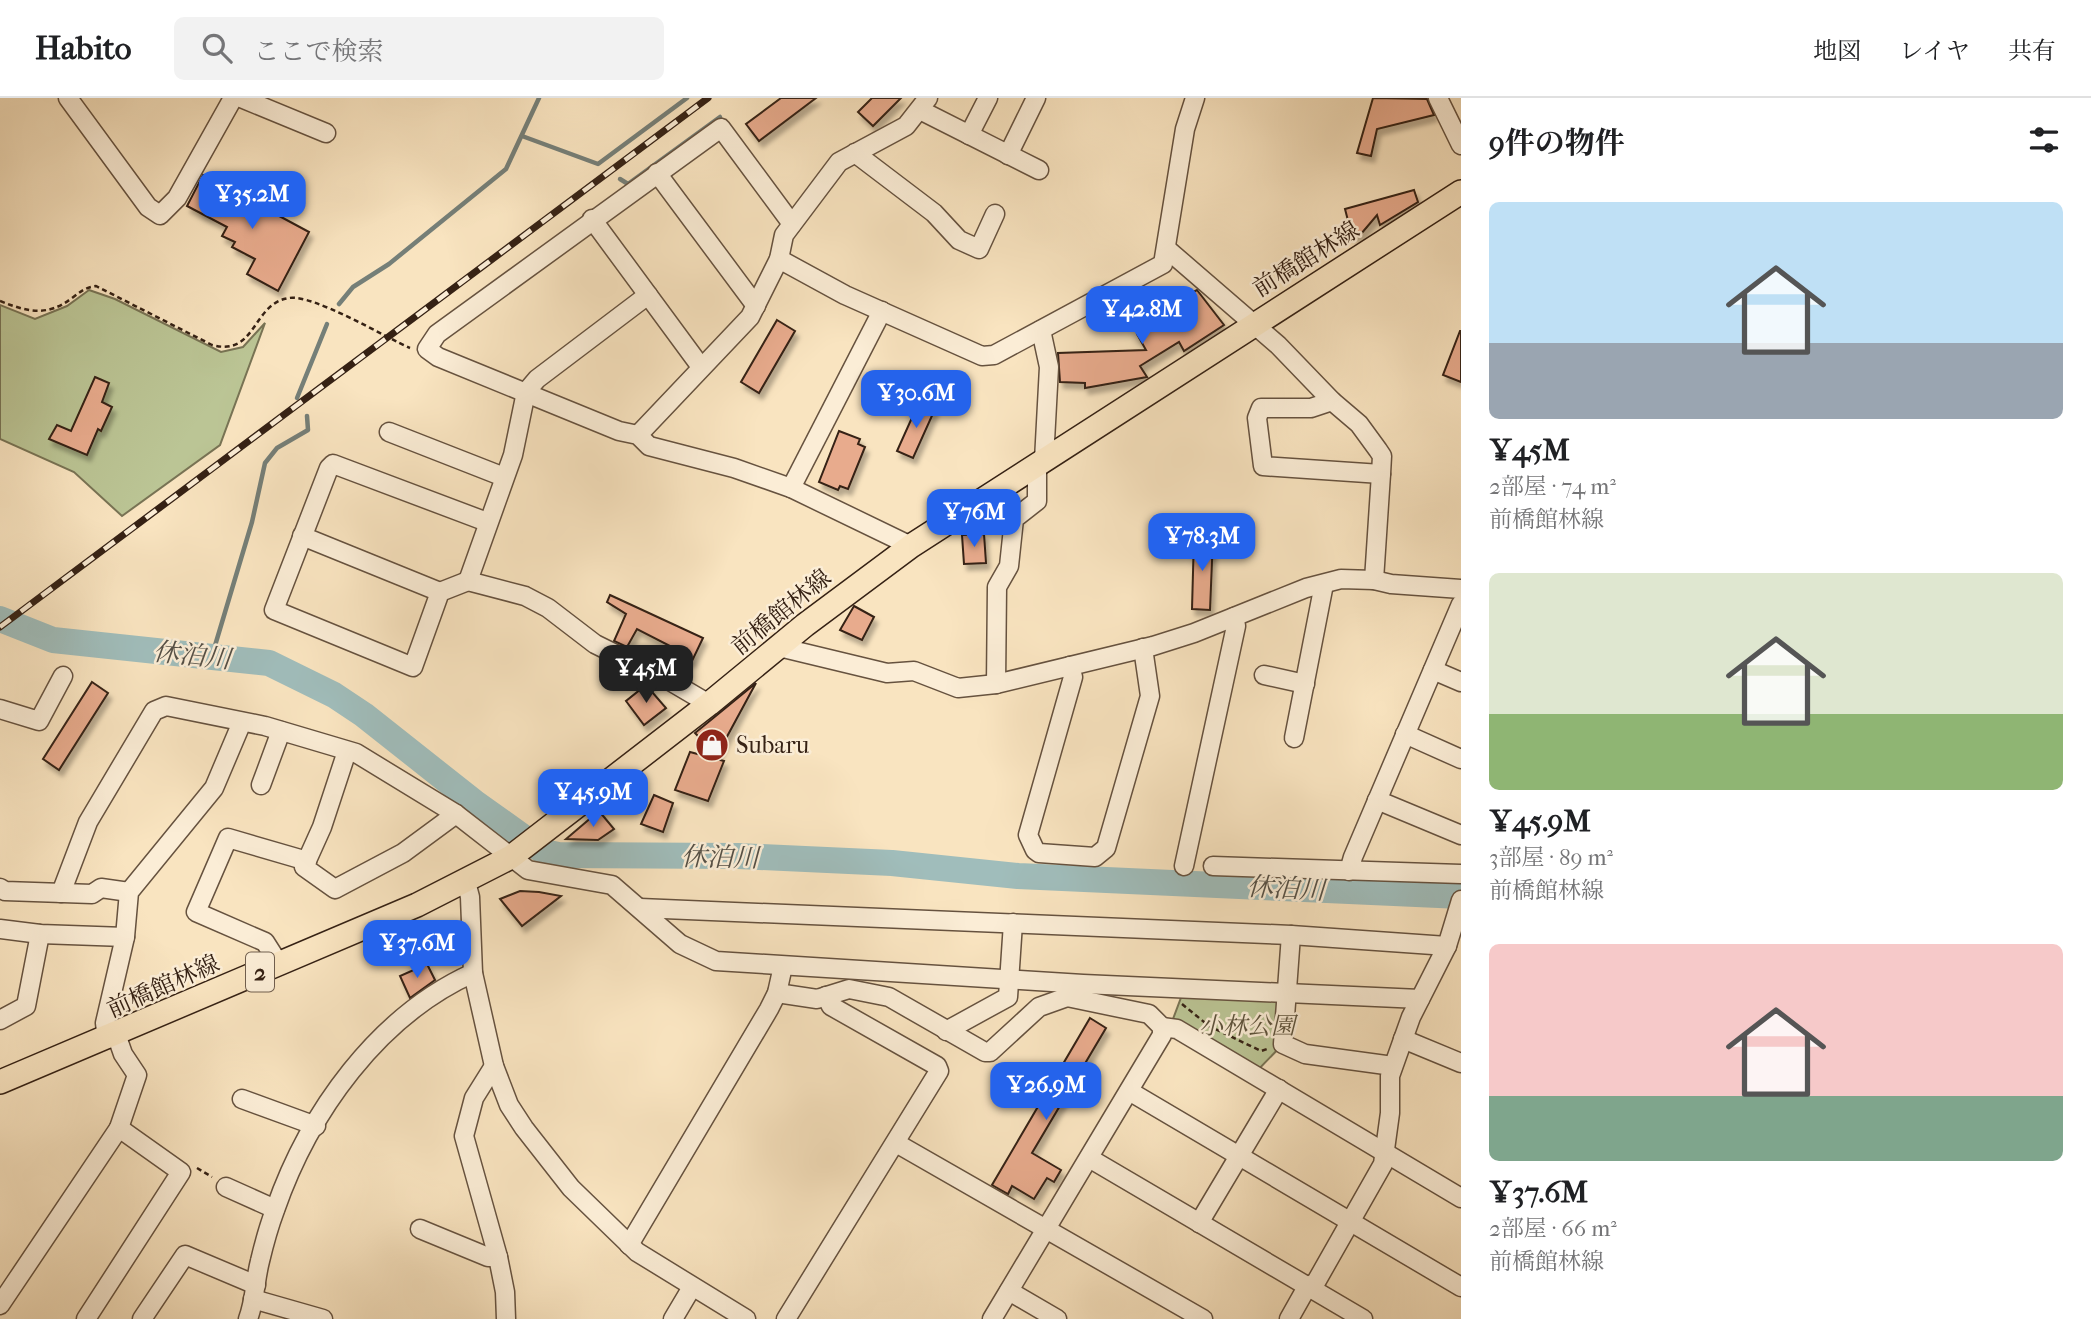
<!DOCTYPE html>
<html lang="ja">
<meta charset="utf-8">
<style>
body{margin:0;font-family:"IM FELL French Canon","Noto Serif JP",serif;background:#f2f2f2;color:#202124;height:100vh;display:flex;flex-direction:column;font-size:26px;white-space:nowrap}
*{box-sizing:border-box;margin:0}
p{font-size:23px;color:#757577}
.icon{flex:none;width:38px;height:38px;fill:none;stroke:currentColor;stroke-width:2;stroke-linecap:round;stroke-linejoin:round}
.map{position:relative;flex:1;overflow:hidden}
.side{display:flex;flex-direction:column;background:#fff;width:630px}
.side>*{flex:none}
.price{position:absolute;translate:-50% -60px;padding:0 16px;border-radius:14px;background:#2563eb;color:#fff;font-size:23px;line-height:46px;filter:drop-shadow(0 2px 4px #0008)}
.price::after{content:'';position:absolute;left:50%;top:42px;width:21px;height:16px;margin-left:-10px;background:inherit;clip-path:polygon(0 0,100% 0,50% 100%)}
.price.selected{background:#222;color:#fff}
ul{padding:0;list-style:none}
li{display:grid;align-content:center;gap:14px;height:371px;padding:0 28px}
li span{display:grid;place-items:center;height:217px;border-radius:10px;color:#555}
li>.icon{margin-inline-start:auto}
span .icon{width:126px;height:126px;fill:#fffc;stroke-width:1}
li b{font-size:30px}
h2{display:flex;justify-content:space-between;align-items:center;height:84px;padding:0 28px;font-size:30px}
header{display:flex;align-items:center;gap:42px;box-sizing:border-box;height:98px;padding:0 35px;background:#fff;border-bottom:2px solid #e0e0e0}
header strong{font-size:33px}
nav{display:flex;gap:38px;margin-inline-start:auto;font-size:24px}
.search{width:490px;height:63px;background:#f2f2f2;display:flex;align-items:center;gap:18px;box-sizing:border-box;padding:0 24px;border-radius:10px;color:#757577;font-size:26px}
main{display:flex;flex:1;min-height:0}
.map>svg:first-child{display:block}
.green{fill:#bbc595;stroke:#787354;stroke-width:2}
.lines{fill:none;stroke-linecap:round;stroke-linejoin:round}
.stream{stroke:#757f78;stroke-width:4.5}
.river{stroke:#a0bdbb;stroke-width:26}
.building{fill:#e8ab8d;stroke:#352114;stroke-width:2;filter:url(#shadow)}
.minor-casing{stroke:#66523f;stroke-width:21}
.major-casing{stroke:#352114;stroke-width:26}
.path{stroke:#352114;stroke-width:2.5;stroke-dasharray:5 3.5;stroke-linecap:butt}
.minor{stroke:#fbedd6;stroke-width:18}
.major{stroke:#f9e4c0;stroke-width:23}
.rail-casing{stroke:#352114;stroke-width:7}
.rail{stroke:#fbedd6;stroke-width:4.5;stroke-dasharray:13;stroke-linecap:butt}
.labels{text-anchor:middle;stroke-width:5;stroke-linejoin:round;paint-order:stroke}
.shield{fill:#fbedd6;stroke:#705e4e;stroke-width:2}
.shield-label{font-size:23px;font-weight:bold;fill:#352114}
.street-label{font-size:24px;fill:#352114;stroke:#fbedd6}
.poi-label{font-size:24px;fill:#352114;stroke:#fbedd6;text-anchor:start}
.park-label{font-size:24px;font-style:italic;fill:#5d523b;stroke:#fbedd6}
.water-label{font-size:26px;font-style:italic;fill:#555046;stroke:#fbedd6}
</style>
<header>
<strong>Habito</strong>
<div class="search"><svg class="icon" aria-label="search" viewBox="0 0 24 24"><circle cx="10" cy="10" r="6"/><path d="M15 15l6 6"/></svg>ここで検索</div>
<nav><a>地図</a><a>レイヤ</a><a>共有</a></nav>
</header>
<main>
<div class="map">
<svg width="1461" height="1221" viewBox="0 0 1461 1221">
<defs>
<filter id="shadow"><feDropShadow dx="3.5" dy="6" stdDeviation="2" flood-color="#0004"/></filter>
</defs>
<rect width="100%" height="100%" fill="#f9e4c0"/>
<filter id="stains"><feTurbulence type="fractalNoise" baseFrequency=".00286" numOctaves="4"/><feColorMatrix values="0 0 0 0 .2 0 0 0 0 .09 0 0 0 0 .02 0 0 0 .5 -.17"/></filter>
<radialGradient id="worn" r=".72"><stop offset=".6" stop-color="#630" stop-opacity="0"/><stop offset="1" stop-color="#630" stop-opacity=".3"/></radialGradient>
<!-- green -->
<g class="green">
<polygon points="89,192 115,201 221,254 243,249 265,225 220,347 122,418 74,374 0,341 0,207 35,221 67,208"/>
<polygon points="1185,889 1287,894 1283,946 1254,976 1173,921"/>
</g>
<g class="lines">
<!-- stream -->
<g class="stream">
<polyline points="522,38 598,66 687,0"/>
<polyline points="620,81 628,86 720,19"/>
<polyline points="339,206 353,189 389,166 506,71 539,0"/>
<polyline points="297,300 327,226"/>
<polyline points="211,561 252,424 265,365 277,350 308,332 307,318"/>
</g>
<!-- river -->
<polyline class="river" points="0,521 53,542 269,565 334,597 364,617 474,704 544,754 558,757 738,758 892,765 1018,778 1461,798"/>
</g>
<!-- building -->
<g class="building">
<polygon points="781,0 816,0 759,43 746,26"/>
<polygon points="872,0 901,0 873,28 858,14"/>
<polygon points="1373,0 1427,1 1434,17 1377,31 1371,58 1357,55"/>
<polygon points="203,77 309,134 278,193 247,176 255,161 232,149 235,144 222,138 227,129 187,108"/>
<polygon points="1414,92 1418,104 1380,127 1377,117 1361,136 1352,138 1345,111"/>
<polygon points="1197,192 1224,227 1184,253 1179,244 1140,268 1147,279 1085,290 1085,285 1060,284 1058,255 1146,252 1137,236 1188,202 1187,197"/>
<polygon points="777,222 795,233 759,295 741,284"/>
<polygon points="1460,233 1461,233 1461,284 1443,277"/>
<polygon points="95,279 109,285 102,304 112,309 101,333 98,331 87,357 49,341 57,327 71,333"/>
<polygon points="919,304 935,311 913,360 897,353"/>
<polygon points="839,333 860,341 858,346 865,349 848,391 840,388 838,392 819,384"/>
<polygon points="984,436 986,465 964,466 962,437"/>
<polygon points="1194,438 1213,439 1210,512 1192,511"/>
<polygon points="610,497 703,540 692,563 682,562 674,550 637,531 627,549 614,543 626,516 607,504"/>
<polygon points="854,508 874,519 862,542 840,532"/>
<polygon points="92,584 108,595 59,672 43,661"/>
<polygon points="756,585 717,657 695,635"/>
<polygon points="646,587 666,610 644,627 626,603"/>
<polygon points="690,654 724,663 708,703 675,692"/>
<polygon points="654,697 673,705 663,734 641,726"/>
<polygon points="599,713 614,731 598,742 566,741"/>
<polygon points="520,793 539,794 561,798 522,828 500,801"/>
<polygon points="427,866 435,882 410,900 400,878"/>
<polygon points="1090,920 1106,930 1032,1055 1061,1072 1054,1084 1047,1080 1034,1101 1012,1088 1008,1096 992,1087"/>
</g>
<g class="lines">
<defs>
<g id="minor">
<polyline points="68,0 148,109 160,117 177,100 233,0"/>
<polyline points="241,0 326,35"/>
<polyline points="1438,0 1461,47"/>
<polyline points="920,12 1039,72"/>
<polyline points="969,37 988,0"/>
<polyline points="855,55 934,115 959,142 979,151 995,116"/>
<polyline points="1008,57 1036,0"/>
<polyline points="657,75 756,208"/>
<polyline points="592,121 701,269"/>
<polyline points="792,126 721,30 437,236 427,251 438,259 619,333 638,337 649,348 734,370 791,390 911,448"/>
<polyline points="1168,152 1278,247 1332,303 1359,326 1378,352 1382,358 1381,376 1374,482"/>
<polyline points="779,161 845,197 982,258 994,257 1163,166 1185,31 1195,0"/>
<polyline points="1041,232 1049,269 1044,362"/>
<polyline points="1332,303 1311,310 1261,310 1257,320 1263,368 1381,376"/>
<polyline points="389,334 504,379"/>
<polyline points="638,337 750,219 779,161 784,137 839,64 906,28 928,0"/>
<polyline points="791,390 882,213"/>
<polyline points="487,424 333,366 329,370 274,512 413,569 440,494 468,483 525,498 548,510 595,546 670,583 709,606"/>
<polyline points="302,438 440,494"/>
<polyline points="468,483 513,357 526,294 537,281 648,197"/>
<polyline points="779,549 887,575 914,573 958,590 996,586 1153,548 1194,535 1306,490 1341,481 1374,482 1391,486 1461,491"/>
<polyline points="1070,568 1073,579 1028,737 1035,752 1039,755 1095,759 1106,750 1150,598 1143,550"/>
<polyline points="1433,572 1461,584"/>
<polyline points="1264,577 1305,586"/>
<polyline points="996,586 997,489 1009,468 1014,421 1037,403 1037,367"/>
<polyline points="0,611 39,623 63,578"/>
<polyline points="1405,636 1461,661"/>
<polyline points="1294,640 1324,486"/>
<polyline points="347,653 322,729 304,769 335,791 403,755 456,716"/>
<polyline points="261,687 281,633"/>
<polyline points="1377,702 1461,737"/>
<polyline points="1184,768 1236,528 1234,519"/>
<polyline points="1213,768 1461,776"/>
<polyline points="1349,773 1353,759 1461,506"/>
<polyline points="466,784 470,799 473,875 494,968 509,1007 524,1030 571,1090 637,1154 746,1221"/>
<polyline points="0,790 5,793 92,796 101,790 129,794"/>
<polyline points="61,795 88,724 154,613 166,608 265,628 356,655 456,716 528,772 612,787 680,846 716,863 1083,886 1420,901"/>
<polyline points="640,810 1291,837 1447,848"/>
<polyline points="0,831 40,836 125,839"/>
<polyline points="1291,837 1283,946 1305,956 1393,968"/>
<polyline points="279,866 265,844 196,814 228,740 307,763"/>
<polyline points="777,895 817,901 849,891 889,899 985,954 990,954 1039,909 1067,899 1149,916 1162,929 1162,937 992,1221"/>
<polyline points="0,922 26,908 40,836"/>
<polyline points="1162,929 1177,931 1461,1100"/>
<polyline points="946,933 1008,899 1013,825"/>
<polyline points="116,936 123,956 137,977 119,1030"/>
<polyline points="107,941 105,925 125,839 129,794 214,690 242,624"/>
<polyline points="1403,941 1461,965"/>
<polyline points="494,968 474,1000 464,1038 498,1159 505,1194 506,1221"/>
<polyline points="1129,993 1461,1189"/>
<polyline points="242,1001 316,1028"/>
<polyline points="896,1045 1203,1221"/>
<polyline points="1089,1060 1363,1221"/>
<polyline points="226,1089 275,1111"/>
<polyline points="1199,1125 1279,991"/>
<polyline points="420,1131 488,1159 498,1159"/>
<polyline points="629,1147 769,911 777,895 783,868"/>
<polyline points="1009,1193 1057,1221"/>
<polyline points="253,1201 323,1221"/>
<polyline points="0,1207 119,1030 181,1074 86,1221"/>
<polyline points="142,1221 185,1157 256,1187"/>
<path d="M248 1221C255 1203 255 1182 260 1163 264 1146 269 1128 275 1112 309 1014 378 918 473 875"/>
<polyline points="673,1221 692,1189"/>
<polyline points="786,1221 939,973 937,968 831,908 826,898"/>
<polyline points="1289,1221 1307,1189 1316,1184 1383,1066 1390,1015 1390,978 1411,919 1447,848 1461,802"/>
</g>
<polyline id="major" points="0,984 417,807 511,759 709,606 805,527 911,448 1461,94"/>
</defs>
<!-- minor casing -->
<use href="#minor" class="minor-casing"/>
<!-- major casing -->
<use href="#major" class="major-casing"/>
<!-- path -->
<g class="path">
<path d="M0 203C28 214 47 219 72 200 80 194 86 189 96 188L212 247C257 259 252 205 289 200 313 196 385 239 410 250"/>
<polyline points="1182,906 1209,928 1261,953 1270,950"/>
<polyline points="197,1070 212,1079"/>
</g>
<!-- minor -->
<use href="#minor" class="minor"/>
<!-- major -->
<use href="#major" class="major"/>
<defs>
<polyline id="rail" points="0,529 708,0"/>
</defs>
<!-- rail casing -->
<use href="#rail" class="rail-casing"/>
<!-- rail -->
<use href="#rail" class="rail"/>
</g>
<!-- icons -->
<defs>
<symbol id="shop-disc" viewBox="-11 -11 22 22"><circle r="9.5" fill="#8f2418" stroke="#fbedd6"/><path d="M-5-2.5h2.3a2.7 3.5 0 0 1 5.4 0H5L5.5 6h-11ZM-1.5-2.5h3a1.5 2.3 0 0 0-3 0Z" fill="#fff"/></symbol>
</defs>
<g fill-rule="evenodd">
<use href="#shop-disc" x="693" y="628" width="38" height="38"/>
</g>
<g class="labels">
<!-- shield labels -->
<rect class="shield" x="246" y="854.5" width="28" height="39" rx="5"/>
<g class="shield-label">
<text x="260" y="882">2</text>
</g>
<!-- street labels -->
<g class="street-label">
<text transform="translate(1306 161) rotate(-32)" y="8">前橋館林線</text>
<text transform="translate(781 514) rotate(-39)" y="8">前橋館林線</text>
<text transform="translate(163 888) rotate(-24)" y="8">前橋館林線</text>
</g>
<!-- poi labels -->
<g class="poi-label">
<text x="736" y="655">Subaru</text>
</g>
<!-- park labels -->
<g class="park-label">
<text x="1247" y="936">小林公園</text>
</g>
<!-- water labels -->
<g class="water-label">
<text transform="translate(192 557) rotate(6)" y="9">休泊川</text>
<text transform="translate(720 759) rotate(1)" y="9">休泊川</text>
<text transform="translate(1286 790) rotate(3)" y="9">休泊川</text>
</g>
</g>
<rect width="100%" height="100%" filter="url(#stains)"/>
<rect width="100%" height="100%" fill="url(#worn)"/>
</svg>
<b class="price" style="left:252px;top:133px">¥35.2M</b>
<b class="price" style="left:1142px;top:248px">¥42.8M</b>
<b class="price" style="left:916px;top:332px">¥30.6M</b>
<b class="price" style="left:974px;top:451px">¥76M</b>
<b class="price" style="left:1202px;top:475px">¥78.3M</b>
<b class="price selected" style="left:646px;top:607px">¥45M</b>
<b class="price" style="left:593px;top:731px">¥45.9M</b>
<b class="price" style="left:417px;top:882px">¥37.6M</b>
<b class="price" style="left:1046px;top:1024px">¥26.9M</b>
</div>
<section class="side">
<h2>9件の物件<svg class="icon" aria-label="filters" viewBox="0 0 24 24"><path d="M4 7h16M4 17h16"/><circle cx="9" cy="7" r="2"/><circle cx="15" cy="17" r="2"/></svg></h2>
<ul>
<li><span style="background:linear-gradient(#bfe0f5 65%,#9aa5b1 0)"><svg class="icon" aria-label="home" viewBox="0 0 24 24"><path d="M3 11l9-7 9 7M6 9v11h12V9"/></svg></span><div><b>¥45M</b><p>2部屋 · 74 m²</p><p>前橋館林線</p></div></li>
<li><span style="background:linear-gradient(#dfe7d0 65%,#8fb573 0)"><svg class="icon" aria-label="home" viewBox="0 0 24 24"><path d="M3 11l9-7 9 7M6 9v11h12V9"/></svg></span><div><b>¥45.9M</b><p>3部屋 · 89 m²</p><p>前橋館林線</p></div></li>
<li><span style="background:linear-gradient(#f6c9c9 70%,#7fa58c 0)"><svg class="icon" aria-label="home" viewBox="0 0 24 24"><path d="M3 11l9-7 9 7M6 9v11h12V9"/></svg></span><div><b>¥37.6M</b><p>2部屋 · 66 m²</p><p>前橋館林線</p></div></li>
</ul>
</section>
</main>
